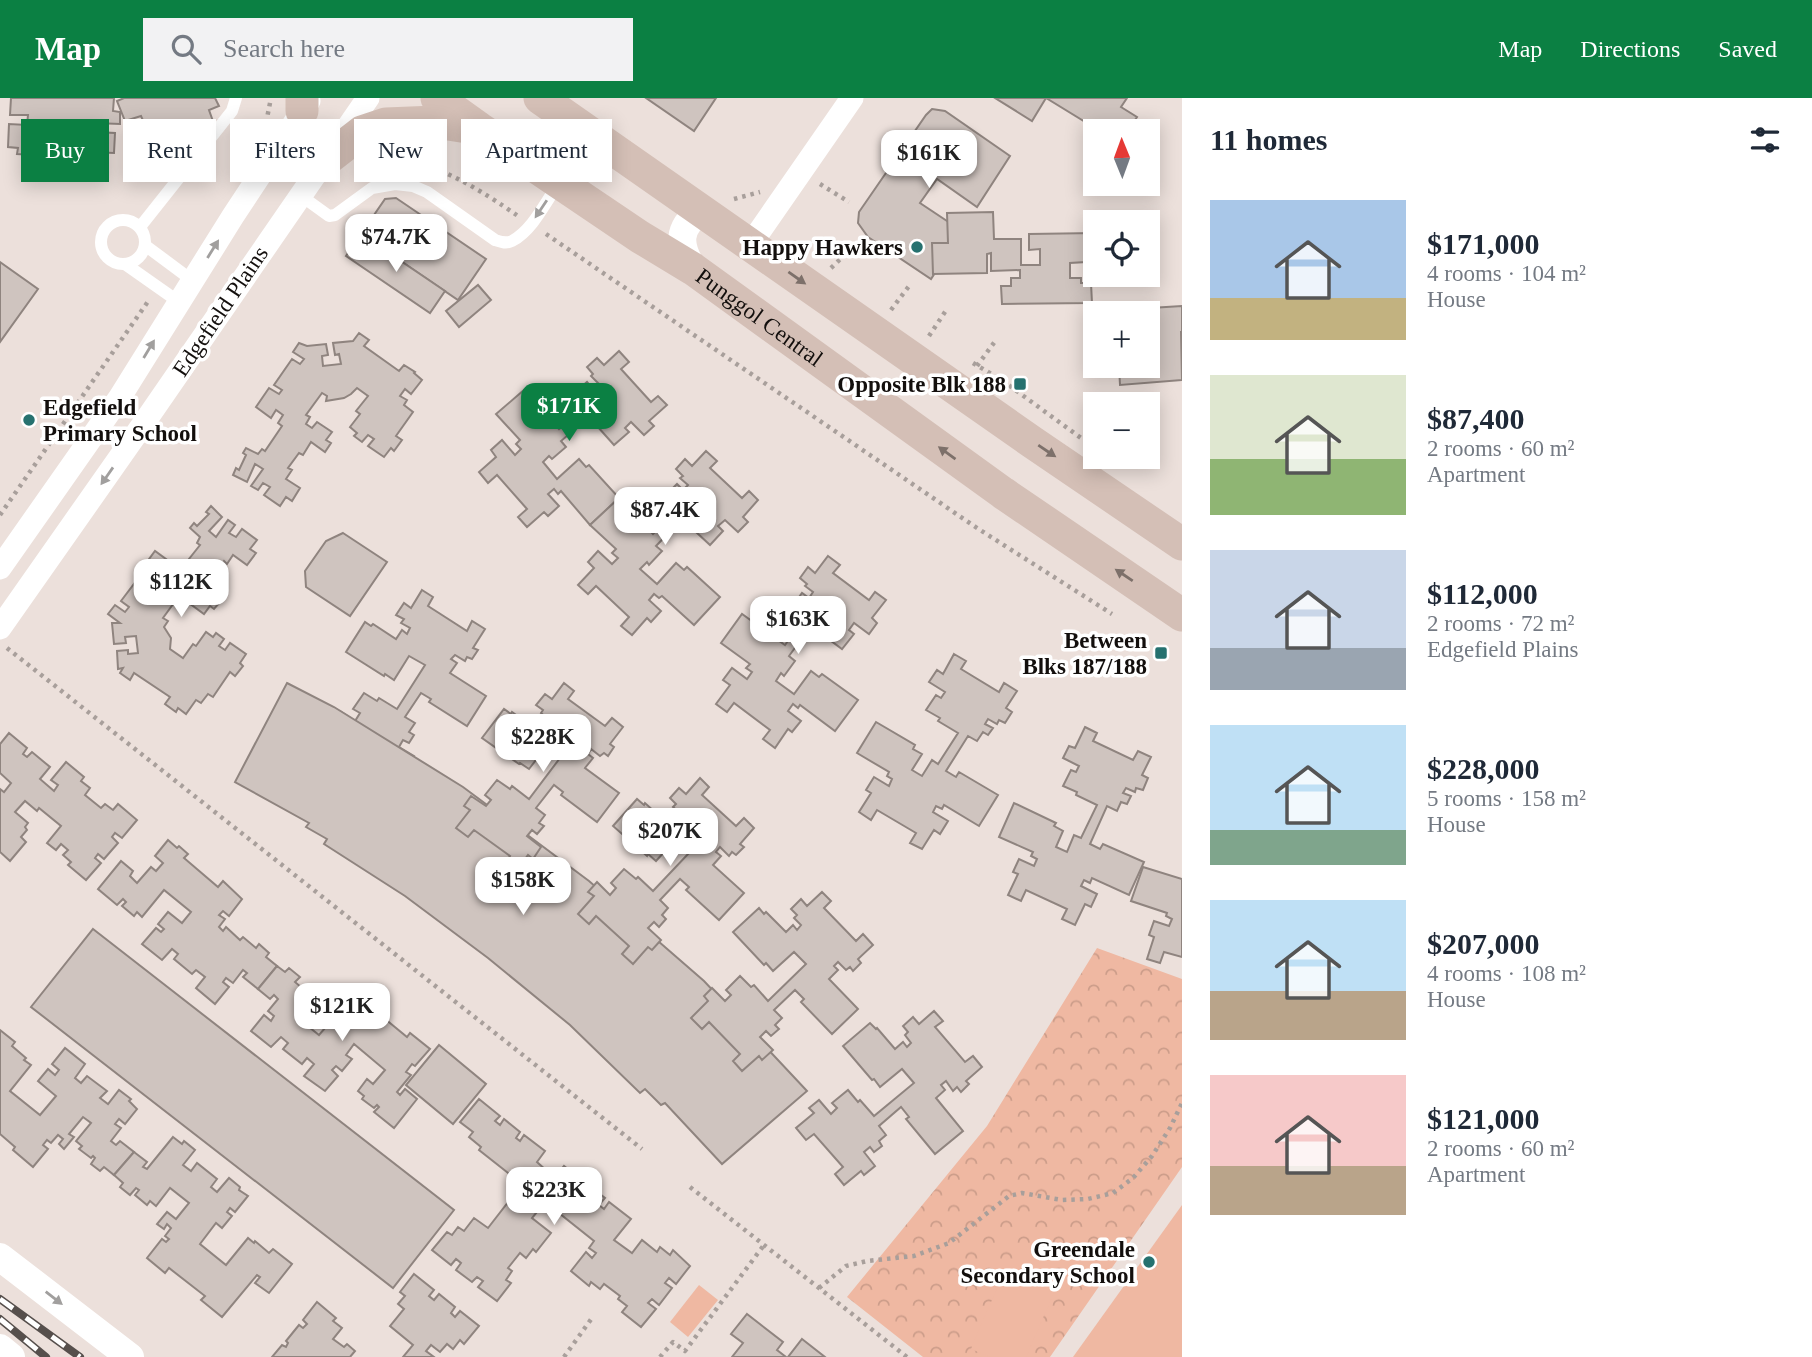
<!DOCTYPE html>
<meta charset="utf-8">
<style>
body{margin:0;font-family:"Times New Roman",serif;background:#f2f2f3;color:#1f2937;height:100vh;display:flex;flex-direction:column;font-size:26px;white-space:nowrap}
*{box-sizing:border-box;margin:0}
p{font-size:23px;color:#747a83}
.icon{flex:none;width:38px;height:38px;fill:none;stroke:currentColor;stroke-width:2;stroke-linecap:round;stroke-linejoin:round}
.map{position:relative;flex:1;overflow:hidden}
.details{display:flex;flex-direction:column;background:#fff;width:630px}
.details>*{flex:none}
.banner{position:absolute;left:21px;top:21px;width:665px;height:63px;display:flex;gap:14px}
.needle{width:46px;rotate:359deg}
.tools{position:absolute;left:1083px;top:21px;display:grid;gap:14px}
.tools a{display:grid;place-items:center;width:77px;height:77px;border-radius:0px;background:#fff;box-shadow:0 4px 18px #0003;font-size:35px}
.price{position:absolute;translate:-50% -60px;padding:0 16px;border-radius:14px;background:#fff;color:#222;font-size:23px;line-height:46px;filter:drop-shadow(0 2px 4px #0008)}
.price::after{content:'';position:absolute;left:50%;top:42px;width:21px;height:16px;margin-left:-10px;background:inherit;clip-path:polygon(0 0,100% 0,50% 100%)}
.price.current{background:#0b8043;color:#fff}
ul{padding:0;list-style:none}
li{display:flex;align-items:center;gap:21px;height:175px;padding:0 28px}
li span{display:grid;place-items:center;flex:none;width:196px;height:140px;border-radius:0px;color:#555}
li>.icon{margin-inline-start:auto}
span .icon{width:84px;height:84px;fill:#fffc;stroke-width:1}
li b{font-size:30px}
h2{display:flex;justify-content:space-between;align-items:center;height:84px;padding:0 28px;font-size:30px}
.tag{padding:0 24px;border-radius:0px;background:#fff;box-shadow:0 4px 18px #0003;font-size:24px;line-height:63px}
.tag.current{background:#0b8043;color:#fff}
header{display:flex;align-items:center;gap:42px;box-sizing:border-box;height:98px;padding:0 35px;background:#0b8043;color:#fff}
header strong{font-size:33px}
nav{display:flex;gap:38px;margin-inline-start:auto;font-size:24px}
.search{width:490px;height:63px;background:#f2f2f3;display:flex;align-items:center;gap:18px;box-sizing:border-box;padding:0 24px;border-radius:0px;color:#747a83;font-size:26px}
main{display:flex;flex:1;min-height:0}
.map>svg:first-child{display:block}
.forest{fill:url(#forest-crowns)}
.pitch{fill:#efb8a2}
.building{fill:#cfc4bf;stroke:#8f847f;stroke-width:2}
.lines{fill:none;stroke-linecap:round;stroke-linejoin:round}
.path{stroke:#a89f9b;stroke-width:4.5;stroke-dasharray:3.5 5;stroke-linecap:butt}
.service{stroke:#fff;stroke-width:12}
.minor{stroke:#fff;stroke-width:23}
.tertiary{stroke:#fff;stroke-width:28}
.secondary{stroke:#d4bfb6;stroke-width:33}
.rail-casing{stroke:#564f4c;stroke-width:8}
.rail{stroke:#fff;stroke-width:5;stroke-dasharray:16;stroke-linecap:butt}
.oneway{fill:#a19f9e}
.oneway2{fill:#7d706a}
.poi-dot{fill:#26716f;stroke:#fff;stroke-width:2.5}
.labels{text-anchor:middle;stroke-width:7;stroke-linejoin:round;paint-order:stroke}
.poi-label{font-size:23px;font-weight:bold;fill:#130f0d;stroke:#fff;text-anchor:end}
.street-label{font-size:23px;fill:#130f0d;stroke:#fff}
</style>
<header>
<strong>Map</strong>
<div class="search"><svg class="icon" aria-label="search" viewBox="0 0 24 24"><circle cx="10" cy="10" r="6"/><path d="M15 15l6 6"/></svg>Search here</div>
<nav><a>Map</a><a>Directions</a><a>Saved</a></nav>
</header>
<main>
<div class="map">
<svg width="1182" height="1259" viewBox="0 0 1182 1259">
<defs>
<pattern id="forest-crowns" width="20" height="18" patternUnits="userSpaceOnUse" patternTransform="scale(1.75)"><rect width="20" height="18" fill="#efb8a2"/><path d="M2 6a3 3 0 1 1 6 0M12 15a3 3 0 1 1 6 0" fill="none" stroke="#cc9d8a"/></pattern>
</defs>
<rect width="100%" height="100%" fill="#ece0db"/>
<!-- forest -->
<polygon class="forest" points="1097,850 1182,881 1182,1069 1050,1259 923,1259 847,1199 987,1028"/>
<!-- pitch -->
<g class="pitch">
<polygon points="1182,1107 1182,1259 1073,1259"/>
<polygon points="1006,1169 1056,1190 1026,1259 990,1259 971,1251"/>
<polygon points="699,1187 718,1202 688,1239 670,1224"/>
</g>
<!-- building -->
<g class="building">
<polygon points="11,0 114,0 113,13 120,14 120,26 95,25 95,34 115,35 114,55 91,54 91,62 82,61 82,64 62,63 63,56 56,55 55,63 37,62 37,57 17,56 18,50 8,49 9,26 27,27 28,17 10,17"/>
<polygon points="124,0 215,0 219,8 209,12 214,26 205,29 207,35 196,40 194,33 187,35 190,43 163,51 161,46 140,54 132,32 145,27 141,18 125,23 117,3"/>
<polygon points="646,0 716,0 694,33"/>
<polygon points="995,0 1127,0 1121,9 1137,19 1129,31 1134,33 1100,33 1046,0 1032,23"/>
<polygon points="932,11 945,13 1010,58 977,109 937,81 920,105 962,133 931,181 868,139 858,125 859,114 926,17"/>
<polygon points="396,100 486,161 458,202 361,136 385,101"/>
<polygon points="993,114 994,141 1021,141 1021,167 1040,167 1040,151 1029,152 1029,136 1096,135 1095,151 1086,151 1086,164 1070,165 1070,180 1081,180 1081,185 1091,185 1092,205 1002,206 1001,188 1011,188 1011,180 1020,180 1020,172 991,173 991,155 987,156 987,175 933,176 932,145 948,145 947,115"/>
<polygon points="361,136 445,193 430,215 346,158"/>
<polygon points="0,164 38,191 0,244"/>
<polygon points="478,187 491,202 459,229 446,213"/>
<polygon points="1182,208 1182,234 1181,234 1182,282 1120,287 1119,268 1148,268 1148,215 1103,215 1103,213"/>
<polygon points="359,235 369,242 364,248 399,273 404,267 415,274 414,275 422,282 411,296 405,291 400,298 407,302 404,307 413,314 396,338 402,342 394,353 391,350 384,359 368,348 374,341 368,337 362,344 354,338 357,335 350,329 360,316 356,313 368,298 357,290 351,296 344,300 326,303 327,298 322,295 306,317 310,319 306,326 312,330 317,324 332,334 326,342 331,345 325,354 311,344 303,357 299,355 288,370 292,372 286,381 300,390 292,403 286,399 280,408 264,397 270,389 263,385 258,392 251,388 263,371 255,366 247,384 233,377 236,370 239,372 246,357 243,355 246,350 258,356 262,351 265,353 282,328 278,325 283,317 276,312 271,320 256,309 269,290 279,296 282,292 274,287 292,261 300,266 304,261 293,254 299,245 307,248 326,246 328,257 322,258 323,268 341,266 339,256 335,257 333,245 353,243"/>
<polygon points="619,253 629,264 621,271 651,304 658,298 667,307 649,323 654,328 644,337 631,324 625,330 629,334 614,347 589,319 561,343 566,349 552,361 549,358 543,364 557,381 579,361 586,369 589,367 619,400 590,427 561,393 558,396 554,391 548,396 559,408 548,418 544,414 527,429 518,419 527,411 497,377 488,385 479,374 496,359 491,352 502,342 515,357 521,351 516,346 520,342 496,316 524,292 559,331 584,309 576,300 584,294 580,290 587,284 592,290 598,285 591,278 593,276 587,269 597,260 604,267"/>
<polygon points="706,353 717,363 710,370 742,400 749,393 758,402 743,419 748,424 738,434 725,422 718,428 723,433 710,447 682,421 656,448 662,453 649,467 647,464 640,471 657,486 676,465 684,472 687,469 720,499 694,527 662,498 659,500 654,496 649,502 661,513 651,524 647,520 632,537 621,528 629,519 596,488 588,496 578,487 594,470 588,464 598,453 612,466 618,460 612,455 616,451 590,427 619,400 653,436 676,412 667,404 674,396 670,393 677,386 683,392 688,387 680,380 683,378 676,371 685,361 692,368"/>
<polygon points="211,408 222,419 209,433 216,439 228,422 235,427 229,435 236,439 242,431 257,442 250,451 256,455 247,467 233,457 227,466 224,463 213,478 216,480 207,493 221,503 214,511 210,508 204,516 189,505 194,499 188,494 183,500 179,498 163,520 168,523 164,529 171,540 170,551 183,560 193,546 196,548 206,534 213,539 216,535 224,541 219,548 225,552 230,545 246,556 240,565 243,568 235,578 230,574 213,599 208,596 201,605 196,602 186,616 178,610 176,614 165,606 170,599 134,575 130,582 120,575 123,570 118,571 117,553 128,552 128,556 138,555 136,538 125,539 126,545 114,546 112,525 120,525 108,516 115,507 125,514 129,509 121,503 140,478 147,483 150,479 141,472 155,453 170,464 165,471 172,476 177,469 181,471 200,447 197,445 200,439 190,430 194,425 197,428 209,416 206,414"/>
<polygon points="343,435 387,464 350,518 306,489 305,473 326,443"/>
<polygon points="828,458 840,467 833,475 869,502 875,494 886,502 872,520 877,525 869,536 854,525 849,532 854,536 842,551 811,528 789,558 795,563 784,578 781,575 776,583 794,596 811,573 819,579 822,576 858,602 835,633 800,607 798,610 793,606 788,613 801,623 792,634 788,631 775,650 763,641 770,632 734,605 727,614 716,606 730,587 723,582 732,570 747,581 752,574 746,570 750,566 721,545 742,516 785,547 804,520 795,513 801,505 797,502 802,495 809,500 813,494 805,488 807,486 800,480 808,469 815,475"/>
<polygon points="422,492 433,499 428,508 467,533 472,523 485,531 473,550 478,552 472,561 467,559 465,563 455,557 451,561 457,565 450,575 486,598 467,628 429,604 431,601 421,595 405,619 415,625 409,634 414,637 409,645 403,642 399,649 414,658 406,670 402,667 390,686 378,679 383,670 345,647 340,655 327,647 339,627 333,623 340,613 355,623 360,615 353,611 364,595 377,603 379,600 397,611 425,567 409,558 394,582 385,576 384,578 346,554 365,524 371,528 373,526 396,541 402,532 407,536 410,530 401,525 404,521 396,517 404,505 411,510"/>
<polygon points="954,556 966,563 961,571 999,594 1004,585 1017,593 1006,610 1012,614 1005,625 999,622 997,626 988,621 985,626 993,630 988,637 983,634 977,643 968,638 946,673 956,679 959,674 998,697 979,728 944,707 942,711 936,708 933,714 948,723 940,736 934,732 922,751 910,745 916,735 877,712 871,722 859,714 871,695 866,692 874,679 889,688 892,681 887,678 889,674 857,655 876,624 915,647 913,651 922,656 912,672 922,678 932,662 938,666 958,635 938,623 940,620 926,612 936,597 941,600 945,594 929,584 937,572 943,576"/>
<polygon points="287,585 334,609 463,689 589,783 704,883 807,993 722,1066 665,1005 661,1007 645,991 640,995 570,927 488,860 405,798 324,746 327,741 306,729 309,725 235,684"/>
<polygon points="564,585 574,593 568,601 605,628 612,620 623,629 610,646 614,649 608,658 604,655 600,658 591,651 588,656 593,660 585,670 619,695 597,724 561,697 563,694 554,687 536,710 545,717 539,725 544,728 537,736 532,732 527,738 541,749 533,761 528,757 515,775 504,767 510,758 474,732 468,739 456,730 470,712 464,708 471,698 486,708 491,702 485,697 497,682 510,691 512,688 529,701 560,660 546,649 529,671 520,665 519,666 482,640 504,611 511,616 512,614 534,630 540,623 545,626 549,622 541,615 543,612 536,607 545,596 552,601"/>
<polygon points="1085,629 1097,635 1093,643 1133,662 1138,653 1151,659 1142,677 1148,680 1143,692 1136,690 1135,694 1126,690 1123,695 1131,698 1127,706 1121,704 1117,713 1107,708 1090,746 1100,751 1103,746 1144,764 1129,797 1092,780 1090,785 1084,782 1081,788 1097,796 1091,809 1085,806 1075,827 1062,821 1067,811 1026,792 1021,803 1008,797 1018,776 1013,774 1019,761 1034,768 1037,761 1031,758 1033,754 999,739 1014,705 1056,725 1054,728 1063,733 1056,749 1067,754 1074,737 1081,740 1097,707 1076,697 1077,694 1063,688 1071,672 1076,674 1079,668 1063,660 1069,648 1075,650"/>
<polygon points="9,635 27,650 23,656 27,659 32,654 50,669 40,681 54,693 58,687 51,682 66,664 84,679 81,683 90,690 85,697 101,710 105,706 113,712 118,706 137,722 122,740 115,735 112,739 118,745 104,761 98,756 95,760 101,765 86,782 68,767 71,764 63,757 68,752 61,746 56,752 47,745 61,728 39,710 37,713 25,703 15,714 28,725 25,729 27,732 21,739 26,744 10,763 0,754 0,691 4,694 11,685 0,675 0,646"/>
<polygon points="700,680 709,689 702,697 736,728 744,720 754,730 740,746 744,749 736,757 732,754 729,758 720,749 716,754 721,758 713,767 744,795 719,822 686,792 689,789 680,781 660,802 668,810 662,817 666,821 659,829 654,824 648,830 661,842 652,852 648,849 633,866 622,856 629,848 596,818 589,826 578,816 594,798 588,794 597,784 610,797 616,790 611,785 624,771 636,781 638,779 653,793 689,755 675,742 656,763 648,756 647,758 613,728 637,701 644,707 645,705 666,724 672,716 677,720 681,716 673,709 676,706 670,700 679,690 686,696"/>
<polygon points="168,742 177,750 179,748 188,756 184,760 218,789 223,783 242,801 229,818 223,813 219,817 225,821 219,829 223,833 226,829 240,842 243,839 256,850 259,846 269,855 266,859 277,868 258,891 243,879 247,875 243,872 233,885 226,880 223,884 229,889 215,906 196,890 205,879 196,872 192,876 174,861 178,856 172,851 162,862 142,846 156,830 161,834 164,831 158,826 168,814 182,825 191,814 164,792 142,819 137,814 134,818 122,808 126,804 123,801 117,807 98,791 121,763 133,773 130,778 137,785 151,769 156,773 163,765 155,758"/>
<polygon points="1143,769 1182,781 1182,859 1164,854 1160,865 1147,861 1154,839 1149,837 1154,823 1169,828 1172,821 1166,818 1167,815 1131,803"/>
<polygon points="822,794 831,803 824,810 856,843 863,836 873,847 858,861 861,865 853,873 850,869 846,872 838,864 834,868 838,872 829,881 858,911 832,936 801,904 804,901 795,892 774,912 782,920 775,927 779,931 771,938 766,933 760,939 773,952 762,962 759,958 742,973 733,963 740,956 709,924 702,931 691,920 708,903 704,898 712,890 725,903 731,897 726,892 740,878 751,889 754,887 768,903 806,866 794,854 773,873 766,865 764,867 733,834 759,810 764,816 766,814 786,834 793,827 797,832 801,827 794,820 797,817 791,811 801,801 807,808"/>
<polygon points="93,831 454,1112 393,1190 31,909"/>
<polygon points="277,868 285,874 289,870 300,879 295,884 316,902 299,921 319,937 326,929 316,921 326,910 331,915 328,918 332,921 339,914 345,918 348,914 342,909 355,893 364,901 366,898 377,907 373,911 407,939 410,935 430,951 415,968 412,966 406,974 411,977 397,994 400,997 405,991 417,1001 394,1030 374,1014 379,1009 377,1007 374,1010 362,1001 364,998 358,993 367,981 373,986 385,972 354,946 346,957 352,961 342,973 336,968 332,972 338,978 325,993 304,978 314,966 307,960 302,966 283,951 288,945 281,939 271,949 251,933 264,917 271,923 274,918 268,913 278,901 274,897 270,901 258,891"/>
<polygon points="934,913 943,923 935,929 965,964 973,958 982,969 966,983 969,986 961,994 957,989 953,993 946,983 941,987 945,992 936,1000 963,1033 935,1056 906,1021 909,1019 901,1009 879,1028 886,1037 879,1043 882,1048 874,1054 870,1049 864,1054 875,1068 864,1077 861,1073 844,1087 835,1076 843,1069 814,1036 806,1042 796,1030 814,1015 809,1010 819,1002 831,1016 837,1010 832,1005 848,992 858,1004 860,1002 874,1018 914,985 902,971 880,989 874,981 872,982 843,948 870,925 876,931 877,930 895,951 903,944 907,949 911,945 905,937 908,934 903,928 913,919 919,926"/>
<polygon points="0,932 15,944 12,948 26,960 24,962 31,967 10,993 40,1017 56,998 38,983 48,971 55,977 59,972 52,966 65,950 85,966 75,980 81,985 87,978 107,993 100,1000 108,1006 119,992 131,1001 129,1003 137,1011 125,1026 119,1021 115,1026 121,1030 111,1043 116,1047 120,1043 134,1054 114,1077 104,1069 100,1073 91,1066 95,1060 93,1058 91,1060 79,1051 82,1048 76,1043 91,1025 83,1019 69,1036 74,1039 64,1051 59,1046 63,1041 58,1037 51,1045 47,1042 43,1047 48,1051 33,1069 13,1052 15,1049 0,1036"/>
<polygon points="439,947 486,986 453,1026 406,987"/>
<polygon points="479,1001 500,1018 495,1023 500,1027 504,1021 520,1034 516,1040 520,1043 524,1037 545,1053 537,1064 547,1073 543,1077 551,1084 564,1068 585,1085 579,1091 584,1095 589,1088 605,1100 599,1107 604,1111 609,1104 631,1121 614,1142 632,1155 642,1142 657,1154 660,1149 670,1157 673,1152 690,1168 676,1186 669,1180 665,1185 672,1190 659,1207 652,1201 648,1205 656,1211 641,1229 622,1214 627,1208 618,1201 620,1198 604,1186 600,1191 591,1184 589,1188 571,1173 586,1154 592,1160 596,1155 589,1150 594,1143 545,1104 532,1120 551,1135 536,1154 533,1151 526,1160 520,1155 508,1170 512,1173 506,1182 511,1185 497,1203 478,1189 483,1183 477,1179 472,1184 456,1172 461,1165 456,1161 451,1167 432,1152 447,1134 452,1137 458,1129 464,1133 474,1120 488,1130 522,1086 479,1052 481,1049 469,1039 473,1034 460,1024"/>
<polygon points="173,1039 182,1046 184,1043 195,1052 183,1067 191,1073 197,1065 217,1081 211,1089 217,1094 229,1080 240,1089 239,1092 248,1098 235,1114 230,1110 227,1114 232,1118 222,1130 216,1125 200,1146 226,1167 248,1140 254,1145 255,1143 269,1155 273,1151 292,1166 269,1195 255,1185 260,1179 257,1177 222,1219 201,1202 205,1198 169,1170 165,1175 147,1160 162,1141 166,1144 169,1141 165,1138 171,1130 167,1126 164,1131 157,1126 167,1114 176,1121 189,1105 170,1090 156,1108 150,1103 147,1107 135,1097 139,1092 136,1090 130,1097 120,1089 123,1085 114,1077 134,1054 147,1064 143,1069 147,1071"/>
<polygon points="414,1176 434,1192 429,1198 434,1202 439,1196 455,1209 451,1215 455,1219 460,1213 479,1228 464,1246 460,1242 453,1251 447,1246 440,1254 431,1247 426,1253 434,1259 403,1259 413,1247 390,1228 404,1211 398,1206 405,1198 400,1194"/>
<polygon points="317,1204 336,1220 333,1223 342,1230 333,1241 344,1249 347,1246 355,1253 350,1259 272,1259 282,1247 286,1249 288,1245 286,1243 299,1227 303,1230 307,1226 303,1222"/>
<polygon points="747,1216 783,1244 777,1252 786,1259 732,1259 743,1245 731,1236"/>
<polygon points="802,1241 825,1259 788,1259"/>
</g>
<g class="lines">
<!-- path -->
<g class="path">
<polyline points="266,25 271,0"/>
<path d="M367 68C374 65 381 61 388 61 430 59 485 95 518 118"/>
<polyline points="820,86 849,104"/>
<polyline points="734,101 760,94"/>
<polyline points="546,136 977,430 1112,516"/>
<polyline points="831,170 851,151"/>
<polyline points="891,212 909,188"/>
<polyline points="929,238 947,211"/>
<polyline points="973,265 1003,283 1092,348"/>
<polyline points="977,268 996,242"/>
<polyline points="0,417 149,202"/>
<polyline points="7,550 642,1051"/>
<polyline points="690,1089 907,1259"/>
<polyline points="819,1190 846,1168 867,1163 914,1158 949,1145 1009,1098 1022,1095 1062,1102 1088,1101 1113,1095 1133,1080 1152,1058 1170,1030 1182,1005"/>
<polyline points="564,1259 592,1220"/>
<polyline points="660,1259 673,1244 685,1253 764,1147"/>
</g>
<!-- service -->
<g class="service">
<path d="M300 97 329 118 335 117 372 90 395 86 413 88 427 94 495 142C501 144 506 146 512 143 533 132 546 103 559 85"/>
<circle cx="123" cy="144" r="22"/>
<polyline points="140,129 232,13 236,0"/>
<polyline points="146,148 193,183"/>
<polyline points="125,166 179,204"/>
</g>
<!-- minor -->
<g class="minor">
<polyline points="750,147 852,0"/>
<polyline points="0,470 120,299 233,118 309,3"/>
<polyline points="0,530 146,322 368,0"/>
</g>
<!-- tertiary -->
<g class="tertiary">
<path d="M693 171C678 147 677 130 701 113"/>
<polyline points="0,1159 130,1259"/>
<polyline points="0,1250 11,1259"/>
</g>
<!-- secondary -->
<g class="secondary">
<polyline points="302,0 302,13"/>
<path id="s1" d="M437 0 480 31 640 139 693 171 1003 395 1182 517"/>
<polyline points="540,0 1032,344 1182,446"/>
<polyline points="322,65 362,34 386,26 435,24 474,30"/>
</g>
<defs>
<g id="rail">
<polyline points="0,1201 80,1259"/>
<polyline points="0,1221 46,1259"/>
</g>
</defs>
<!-- rail casing -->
<use href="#rail" class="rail-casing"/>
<!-- rail -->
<use href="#rail" class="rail"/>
</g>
<!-- one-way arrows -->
<defs><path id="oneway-solid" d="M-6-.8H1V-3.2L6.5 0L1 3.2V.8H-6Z" transform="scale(1.75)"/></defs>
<g class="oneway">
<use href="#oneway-solid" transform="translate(541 111) rotate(124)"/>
<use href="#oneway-solid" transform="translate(213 151) rotate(-58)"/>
<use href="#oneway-solid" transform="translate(149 251) rotate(-59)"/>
<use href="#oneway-solid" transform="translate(107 378) rotate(125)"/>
<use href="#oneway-solid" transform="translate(54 1200) rotate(38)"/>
</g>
<g class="oneway2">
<use href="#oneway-solid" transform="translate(797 180) rotate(35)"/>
<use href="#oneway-solid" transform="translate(1047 353) rotate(34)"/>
<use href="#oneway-solid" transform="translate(947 355) rotate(-144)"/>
<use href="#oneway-solid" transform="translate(1124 477) rotate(-146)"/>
</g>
<!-- markers -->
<g class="poi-dot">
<circle cx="917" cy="149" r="7"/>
<rect x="1013" y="279" width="14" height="14" rx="3.5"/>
<circle cx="29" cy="322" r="7"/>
<rect x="1154" y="548" width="14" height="14" rx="3.5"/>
<circle cx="1149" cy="1164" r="7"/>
</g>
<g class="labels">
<!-- poi labels -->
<g class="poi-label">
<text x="903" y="157">Happy Hawkers</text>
<text x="1006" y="294">Opposite Blk 188</text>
<text x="43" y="317" text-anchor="start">Edgefield<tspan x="43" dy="26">Primary School</tspan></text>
<text x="1147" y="550">Between<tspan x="1147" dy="26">Blks 187/188</tspan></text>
<text x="1135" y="1159">Greendale<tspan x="1135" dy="26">Secondary School</tspan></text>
</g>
<!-- street labels -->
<g class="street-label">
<text transform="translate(220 213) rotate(-56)" y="8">Edgefield Plains</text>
<text dy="8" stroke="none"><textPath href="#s1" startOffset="390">Punggol Central</textPath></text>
</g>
</g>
</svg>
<div class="tools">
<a><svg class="needle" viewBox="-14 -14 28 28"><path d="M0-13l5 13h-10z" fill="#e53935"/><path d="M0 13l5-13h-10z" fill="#747a83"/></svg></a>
<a><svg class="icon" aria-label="locate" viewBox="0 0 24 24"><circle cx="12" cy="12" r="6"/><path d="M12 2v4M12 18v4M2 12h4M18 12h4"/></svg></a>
<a>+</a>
<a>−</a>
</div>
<b class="price" style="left:929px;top:92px">$161K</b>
<b class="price" style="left:396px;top:176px">$74.7K</b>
<b class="price current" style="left:569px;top:345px">$171K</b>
<b class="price" style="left:665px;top:449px">$87.4K</b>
<b class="price" style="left:181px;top:521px">$112K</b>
<b class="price" style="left:798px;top:558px">$163K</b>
<b class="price" style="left:543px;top:676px">$228K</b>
<b class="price" style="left:670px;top:770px">$207K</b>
<b class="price" style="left:523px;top:819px">$158K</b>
<b class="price" style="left:342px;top:945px">$121K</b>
<b class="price" style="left:554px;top:1129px">$223K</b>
<div class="banner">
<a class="tag current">Buy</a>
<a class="tag">Rent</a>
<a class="tag">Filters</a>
<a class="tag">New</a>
<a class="tag">Apartment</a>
</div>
</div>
<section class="details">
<h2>11 homes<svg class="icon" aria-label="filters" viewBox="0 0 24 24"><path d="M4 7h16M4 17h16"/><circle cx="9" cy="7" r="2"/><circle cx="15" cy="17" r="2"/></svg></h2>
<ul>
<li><span style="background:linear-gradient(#a9c7e8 70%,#c2b280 0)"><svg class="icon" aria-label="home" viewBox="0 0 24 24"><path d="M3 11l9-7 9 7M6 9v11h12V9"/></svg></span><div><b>$171,000</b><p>4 rooms · 104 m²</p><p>House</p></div></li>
<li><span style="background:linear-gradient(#dfe7d0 60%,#8fb573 0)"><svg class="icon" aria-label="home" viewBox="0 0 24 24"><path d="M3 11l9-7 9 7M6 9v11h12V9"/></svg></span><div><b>$87,400</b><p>2 rooms · 60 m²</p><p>Apartment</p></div></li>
<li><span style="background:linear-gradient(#c9d6e8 70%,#9aa5b1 0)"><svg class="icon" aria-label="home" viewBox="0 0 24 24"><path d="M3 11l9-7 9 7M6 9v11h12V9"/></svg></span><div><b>$112,000</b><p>2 rooms · 72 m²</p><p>Edgefield Plains</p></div></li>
<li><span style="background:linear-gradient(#bfe0f5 75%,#7fa58c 0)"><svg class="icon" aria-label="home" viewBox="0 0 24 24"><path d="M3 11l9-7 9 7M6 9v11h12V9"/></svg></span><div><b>$228,000</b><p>5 rooms · 158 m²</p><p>House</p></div></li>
<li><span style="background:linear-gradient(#bfe0f5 65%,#b9a48a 0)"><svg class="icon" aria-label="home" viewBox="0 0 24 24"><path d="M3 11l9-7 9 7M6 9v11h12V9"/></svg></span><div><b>$207,000</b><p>4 rooms · 108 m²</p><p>House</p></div></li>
<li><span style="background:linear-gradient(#f6c9c9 65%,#b9a48a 0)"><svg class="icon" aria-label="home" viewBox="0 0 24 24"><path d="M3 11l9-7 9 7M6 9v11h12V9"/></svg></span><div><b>$121,000</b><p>2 rooms · 60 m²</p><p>Apartment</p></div></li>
</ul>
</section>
</main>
